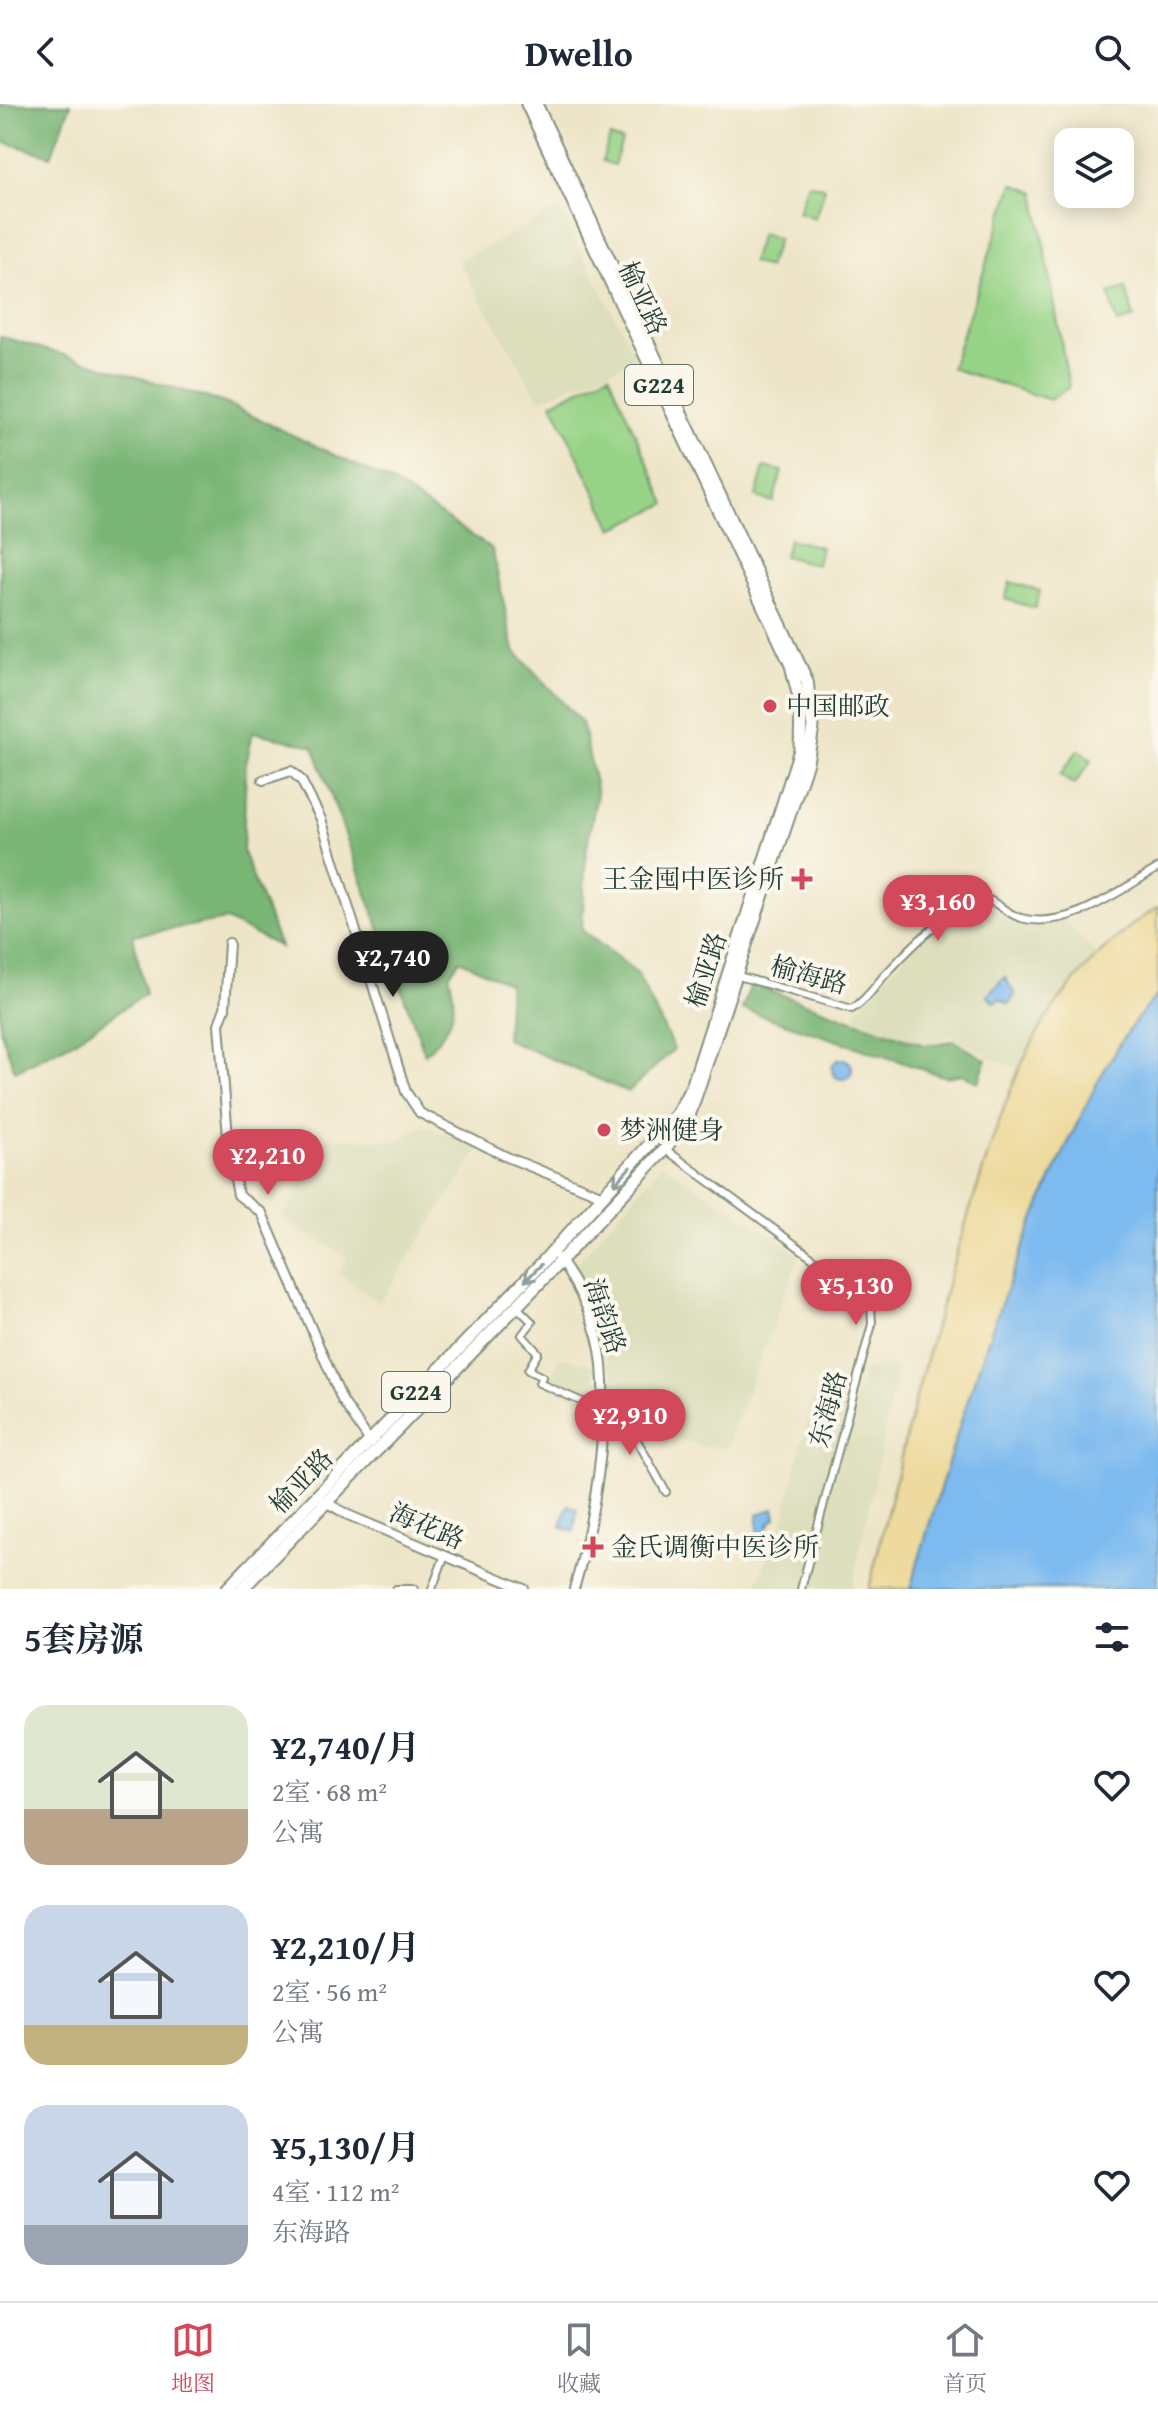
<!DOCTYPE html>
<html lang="zh">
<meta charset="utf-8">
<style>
body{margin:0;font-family:"Gentium Book Plus","Noto Serif SC",serif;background:#f6f6f7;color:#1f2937;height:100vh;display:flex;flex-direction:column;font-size:30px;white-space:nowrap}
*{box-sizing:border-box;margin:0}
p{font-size:26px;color:#747a83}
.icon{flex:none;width:44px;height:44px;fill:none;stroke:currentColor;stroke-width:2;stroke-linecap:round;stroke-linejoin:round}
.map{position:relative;height:1485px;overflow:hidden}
.side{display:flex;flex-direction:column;background:#fff;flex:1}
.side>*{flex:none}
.controls{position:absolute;left:1054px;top:24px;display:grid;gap:16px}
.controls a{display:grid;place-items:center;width:80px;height:80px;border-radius:16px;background:#fff;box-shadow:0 4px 20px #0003;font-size:40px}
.price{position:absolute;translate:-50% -68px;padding:0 18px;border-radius:28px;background:#d1495b;color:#fff;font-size:26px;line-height:52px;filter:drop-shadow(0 2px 4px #0008)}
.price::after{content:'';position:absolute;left:50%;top:48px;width:24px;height:18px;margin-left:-12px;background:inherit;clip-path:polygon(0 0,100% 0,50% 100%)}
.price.active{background:#222;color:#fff}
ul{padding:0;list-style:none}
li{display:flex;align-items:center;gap:24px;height:200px;padding:0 24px}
li span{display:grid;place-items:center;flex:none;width:224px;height:160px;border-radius:24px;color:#555}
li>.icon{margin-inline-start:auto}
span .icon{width:96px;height:96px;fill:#fffc;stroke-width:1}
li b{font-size:34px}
h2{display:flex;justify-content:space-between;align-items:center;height:96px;padding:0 24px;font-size:34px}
header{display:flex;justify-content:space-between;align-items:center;height:104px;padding:0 24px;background:#fff;font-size:36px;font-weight:700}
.tab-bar{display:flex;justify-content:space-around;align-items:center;height:112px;border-top:2px solid #e0e1e3;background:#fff;font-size:22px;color:#747a83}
.tab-bar a{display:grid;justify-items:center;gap:4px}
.tab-bar .active{color:#d1495b}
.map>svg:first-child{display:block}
.built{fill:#dcdebc}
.green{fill:#97d387;stroke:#5b885e;stroke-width:2}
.forest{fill:#79b574;stroke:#4c7954;stroke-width:2}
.sand{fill:#eeda9e;stroke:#868c69;stroke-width:2}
.water{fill:#7cbaef;stroke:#4e7c92;stroke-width:2}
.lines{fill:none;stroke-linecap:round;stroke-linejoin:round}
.minor-casing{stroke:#86917e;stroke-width:10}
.tertiary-casing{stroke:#86917e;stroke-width:12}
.trunk-casing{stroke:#86917e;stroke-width:15}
.minor{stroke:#fff;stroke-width:6}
.tertiary{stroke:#fff;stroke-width:8}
.trunk{stroke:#fff;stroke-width:11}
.oneway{stroke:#8f9e9a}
.poi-dot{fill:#d1495b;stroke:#fbf7ec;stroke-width:3}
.labels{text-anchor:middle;stroke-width:8;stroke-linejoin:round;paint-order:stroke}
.shield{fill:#fbf7ec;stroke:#61756b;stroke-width:2}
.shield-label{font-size:24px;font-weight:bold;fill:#1f3d34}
.street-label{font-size:26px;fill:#1f3d34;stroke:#fbf7ec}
.poi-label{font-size:26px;fill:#1f3d34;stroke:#fbf7ec;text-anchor:start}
</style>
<header><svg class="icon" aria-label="back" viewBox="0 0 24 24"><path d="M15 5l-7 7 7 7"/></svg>Dwello<svg class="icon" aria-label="search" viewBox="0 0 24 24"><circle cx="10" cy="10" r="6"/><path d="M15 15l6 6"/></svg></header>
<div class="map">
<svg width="1158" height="1485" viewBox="0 0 1158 1485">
<rect width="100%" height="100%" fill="#fbf7ec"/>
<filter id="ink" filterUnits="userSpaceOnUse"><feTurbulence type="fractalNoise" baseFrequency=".0125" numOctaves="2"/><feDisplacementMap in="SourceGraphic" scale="16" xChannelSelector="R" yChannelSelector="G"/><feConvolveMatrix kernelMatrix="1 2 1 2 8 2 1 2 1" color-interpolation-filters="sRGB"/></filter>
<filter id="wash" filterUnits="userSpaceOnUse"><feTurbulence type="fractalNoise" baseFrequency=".006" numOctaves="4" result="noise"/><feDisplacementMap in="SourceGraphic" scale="32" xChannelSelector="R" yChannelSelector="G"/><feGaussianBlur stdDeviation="1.8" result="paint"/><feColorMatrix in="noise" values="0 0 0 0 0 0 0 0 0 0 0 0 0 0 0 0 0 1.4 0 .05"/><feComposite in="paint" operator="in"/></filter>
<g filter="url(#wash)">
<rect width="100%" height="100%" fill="#eee5c8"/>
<!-- built -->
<g class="built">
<polygon points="559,105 637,255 540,296 458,157"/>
<polygon points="986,799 1022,823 1032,818 1064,816 1096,851 1052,903 1018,964 993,955 952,932 924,939 885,927 855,912 858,904 905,852 941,820"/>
<polygon points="424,1022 481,1043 379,1199 339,1169 347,1153 282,1115 326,1033 398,1036"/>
<polygon points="663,1060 800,1151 726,1344 703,1343 643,1324 617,1283 581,1181 570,1166"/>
<polygon points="560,1252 595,1262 595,1303 547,1280"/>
<polygon points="898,1263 852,1485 755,1485 773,1434 780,1433 811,1296 853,1305 865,1264"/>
</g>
<!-- green -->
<g class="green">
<polygon points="610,33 622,37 614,61 602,57"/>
<polygon points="808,79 825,84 815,114 798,108"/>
<polygon points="1013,80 1035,88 1069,283 1050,296 951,264"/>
<polygon points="761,129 778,135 768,164 751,158"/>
<polygon points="1126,184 1134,214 1117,219 1109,189"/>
<polygon points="609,270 666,400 613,425 552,299"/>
<polygon points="764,363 782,367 773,398 756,393"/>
<polygon points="789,435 821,443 817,461 784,452"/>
<polygon points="1010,478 1040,487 1035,504 1005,495"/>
<polygon points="1078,646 1092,656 1074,681 1060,671"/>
</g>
<!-- forest -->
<g class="forest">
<polygon points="0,0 71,0 51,52 0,37"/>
<path d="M0 232 225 299 392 378 492 445 514 546 582 619 597 689 586 748 582 826 637 869 674 945 628 988 506 935 509 880 460 856 449 871C460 908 451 924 425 950L313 642 253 628 246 660 243 748 280 843 226 816 133 831 145 890 71 939 15 967 0 925Z"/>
<polygon points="751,880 924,941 954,937 986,956 978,979 963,970 946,973 742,905"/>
</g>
<!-- sand -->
<path class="sand" d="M1158 803V890C1115 936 1089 994 1063 1050 997 1191 954 1337 910 1485H869C901 1349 934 1214 978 1081 998 1020 1016 957 1054 903 1082 865 1118 828 1158 803Z"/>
<!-- water -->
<g class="water">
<polygon points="1005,873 1015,891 1009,900 1000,895 994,898 987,891"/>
<path d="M1158 890V1485H910C954 1337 997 1191 1063 1050 1089 994 1115 936 1158 890Z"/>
<circle cx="842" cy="965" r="10"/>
<polygon points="568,1401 577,1405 574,1428 561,1423"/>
<polygon points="774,1405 776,1414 769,1420 765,1433 758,1432 758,1410"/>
</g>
</g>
<g filter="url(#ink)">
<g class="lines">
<defs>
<g id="minor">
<path d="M735 871 852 905C865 897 874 884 883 873 912 842 945 805 989 796 1000 801 1009 811 1021 814 1068 827 1120 786 1158 764"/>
<polyline points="665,1045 865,1192 871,1201 872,1220 801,1485"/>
<polyline points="516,1202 532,1218 522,1231 538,1249 528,1266 542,1273 539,1279 601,1306"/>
<polyline points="601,1310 638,1338 666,1388"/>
<polyline points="396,1485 414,1485"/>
<polyline points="432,1485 445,1451"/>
</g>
<g id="tertiary">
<polyline points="263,676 291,667 301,676 321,715 406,988 420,1009 507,1053 603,1092"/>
<polyline points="229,839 225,904 219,920 229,1046 238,1091 262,1109 342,1296 369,1336"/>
<path d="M558 1154C580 1184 599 1223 602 1261 608 1332 594 1417 574 1485"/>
<polyline points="324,1397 348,1411 524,1485"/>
</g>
<g id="trunk">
<polyline points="227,1485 542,1159 678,1009 693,980 800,646 801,602 791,561 527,0"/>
<polyline points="242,1485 550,1168 665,1045 690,1009 807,658 813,623 807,577 536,0"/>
</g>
</defs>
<!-- minor casing -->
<use href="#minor" class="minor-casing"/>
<!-- tertiary casing -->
<use href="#tertiary" class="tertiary-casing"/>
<!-- trunk casing -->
<use href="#trunk" class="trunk-casing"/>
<!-- minor -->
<use href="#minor" class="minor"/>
<!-- tertiary -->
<use href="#tertiary" class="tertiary"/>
<!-- trunk -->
<use href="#trunk" class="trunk"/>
</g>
<!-- one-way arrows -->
<defs><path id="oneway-shaft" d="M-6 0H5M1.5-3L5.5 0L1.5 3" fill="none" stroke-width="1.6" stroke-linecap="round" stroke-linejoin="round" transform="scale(2)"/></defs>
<g class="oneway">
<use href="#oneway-shaft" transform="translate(622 1072) rotate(133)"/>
<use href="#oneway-shaft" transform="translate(533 1169) rotate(134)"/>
</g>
</g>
<!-- markers -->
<g class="poi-dot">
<circle cx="770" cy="602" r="8"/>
<path d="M798 763h8v8h8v8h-8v8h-8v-8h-8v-8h8z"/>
<circle cx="604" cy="1026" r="8"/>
<path d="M589 1431h8v8h8v8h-8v8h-8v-8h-8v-8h8z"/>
</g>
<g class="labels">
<!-- shield labels -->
<g class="shield">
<rect x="625" y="261" width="68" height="40" rx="6"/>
<rect x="382" y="1268" width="68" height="40" rx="6"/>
</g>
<g class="shield-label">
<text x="659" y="289">G224</text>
<text x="416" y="1296">G224</text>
</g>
<!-- street labels -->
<g class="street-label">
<text transform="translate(643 194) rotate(65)" y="9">榆亚路</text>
<text transform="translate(706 866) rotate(-72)" y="9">榆亚路</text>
<text transform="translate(809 871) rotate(15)" y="9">榆海路</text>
<text transform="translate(605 1212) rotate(71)" y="9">海韵路</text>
<text transform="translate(828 1305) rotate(-75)" y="9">东海路</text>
<text transform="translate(301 1377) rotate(-46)" y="9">榆亚路</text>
<text transform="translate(427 1422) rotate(23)" y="9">海花路</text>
</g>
<!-- poi labels -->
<g class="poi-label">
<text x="786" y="611">中国邮政</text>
<text x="784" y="784" text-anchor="end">王金囤中医诊所</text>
<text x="620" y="1035">梦洲健身</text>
<text x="611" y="1452">金氏调衡中医诊所</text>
</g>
</g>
</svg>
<div class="controls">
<a><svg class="icon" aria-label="layers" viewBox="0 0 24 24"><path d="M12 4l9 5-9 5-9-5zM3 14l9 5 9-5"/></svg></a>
</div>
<b class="price" style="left:938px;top:839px">¥3,160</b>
<b class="price active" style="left:393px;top:895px">¥2,740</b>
<b class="price" style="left:268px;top:1093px">¥2,210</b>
<b class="price" style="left:856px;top:1223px">¥5,130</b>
<b class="price" style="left:630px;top:1353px">¥2,910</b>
</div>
<section class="side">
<h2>5套房源<svg class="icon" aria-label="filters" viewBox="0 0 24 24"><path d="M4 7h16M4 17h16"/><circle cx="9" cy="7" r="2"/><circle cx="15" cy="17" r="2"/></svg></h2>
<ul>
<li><span style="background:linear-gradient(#dfe7d0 65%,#b9a48a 0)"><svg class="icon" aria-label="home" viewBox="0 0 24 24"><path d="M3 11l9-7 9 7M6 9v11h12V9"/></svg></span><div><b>¥2,740/月</b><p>2室 · 68 m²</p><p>公寓</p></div><svg class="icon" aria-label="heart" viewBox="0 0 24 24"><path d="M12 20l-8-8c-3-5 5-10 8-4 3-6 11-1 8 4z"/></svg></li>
<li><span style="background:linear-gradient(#c9d6e8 75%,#c2b280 0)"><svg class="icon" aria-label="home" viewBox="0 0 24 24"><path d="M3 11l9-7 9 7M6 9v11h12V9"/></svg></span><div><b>¥2,210/月</b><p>2室 · 56 m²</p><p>公寓</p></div><svg class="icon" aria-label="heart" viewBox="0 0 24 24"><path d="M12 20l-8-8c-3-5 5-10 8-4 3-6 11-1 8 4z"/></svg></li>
<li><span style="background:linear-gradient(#c9d6e8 75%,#9aa5b1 0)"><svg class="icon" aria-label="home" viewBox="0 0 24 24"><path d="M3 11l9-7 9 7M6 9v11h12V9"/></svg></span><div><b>¥5,130/月</b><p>4室 · 112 m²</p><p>东海路</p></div><svg class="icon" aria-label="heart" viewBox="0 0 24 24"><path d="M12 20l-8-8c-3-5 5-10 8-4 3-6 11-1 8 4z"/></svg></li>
</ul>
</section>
<nav class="tab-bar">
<a class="active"><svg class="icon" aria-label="map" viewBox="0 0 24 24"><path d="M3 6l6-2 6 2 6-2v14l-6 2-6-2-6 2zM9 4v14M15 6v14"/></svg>地图</a>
<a><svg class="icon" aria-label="saved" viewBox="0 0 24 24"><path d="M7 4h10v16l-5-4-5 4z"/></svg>收藏</a>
<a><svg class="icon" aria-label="home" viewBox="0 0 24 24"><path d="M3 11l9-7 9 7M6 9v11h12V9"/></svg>首页</a>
</nav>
